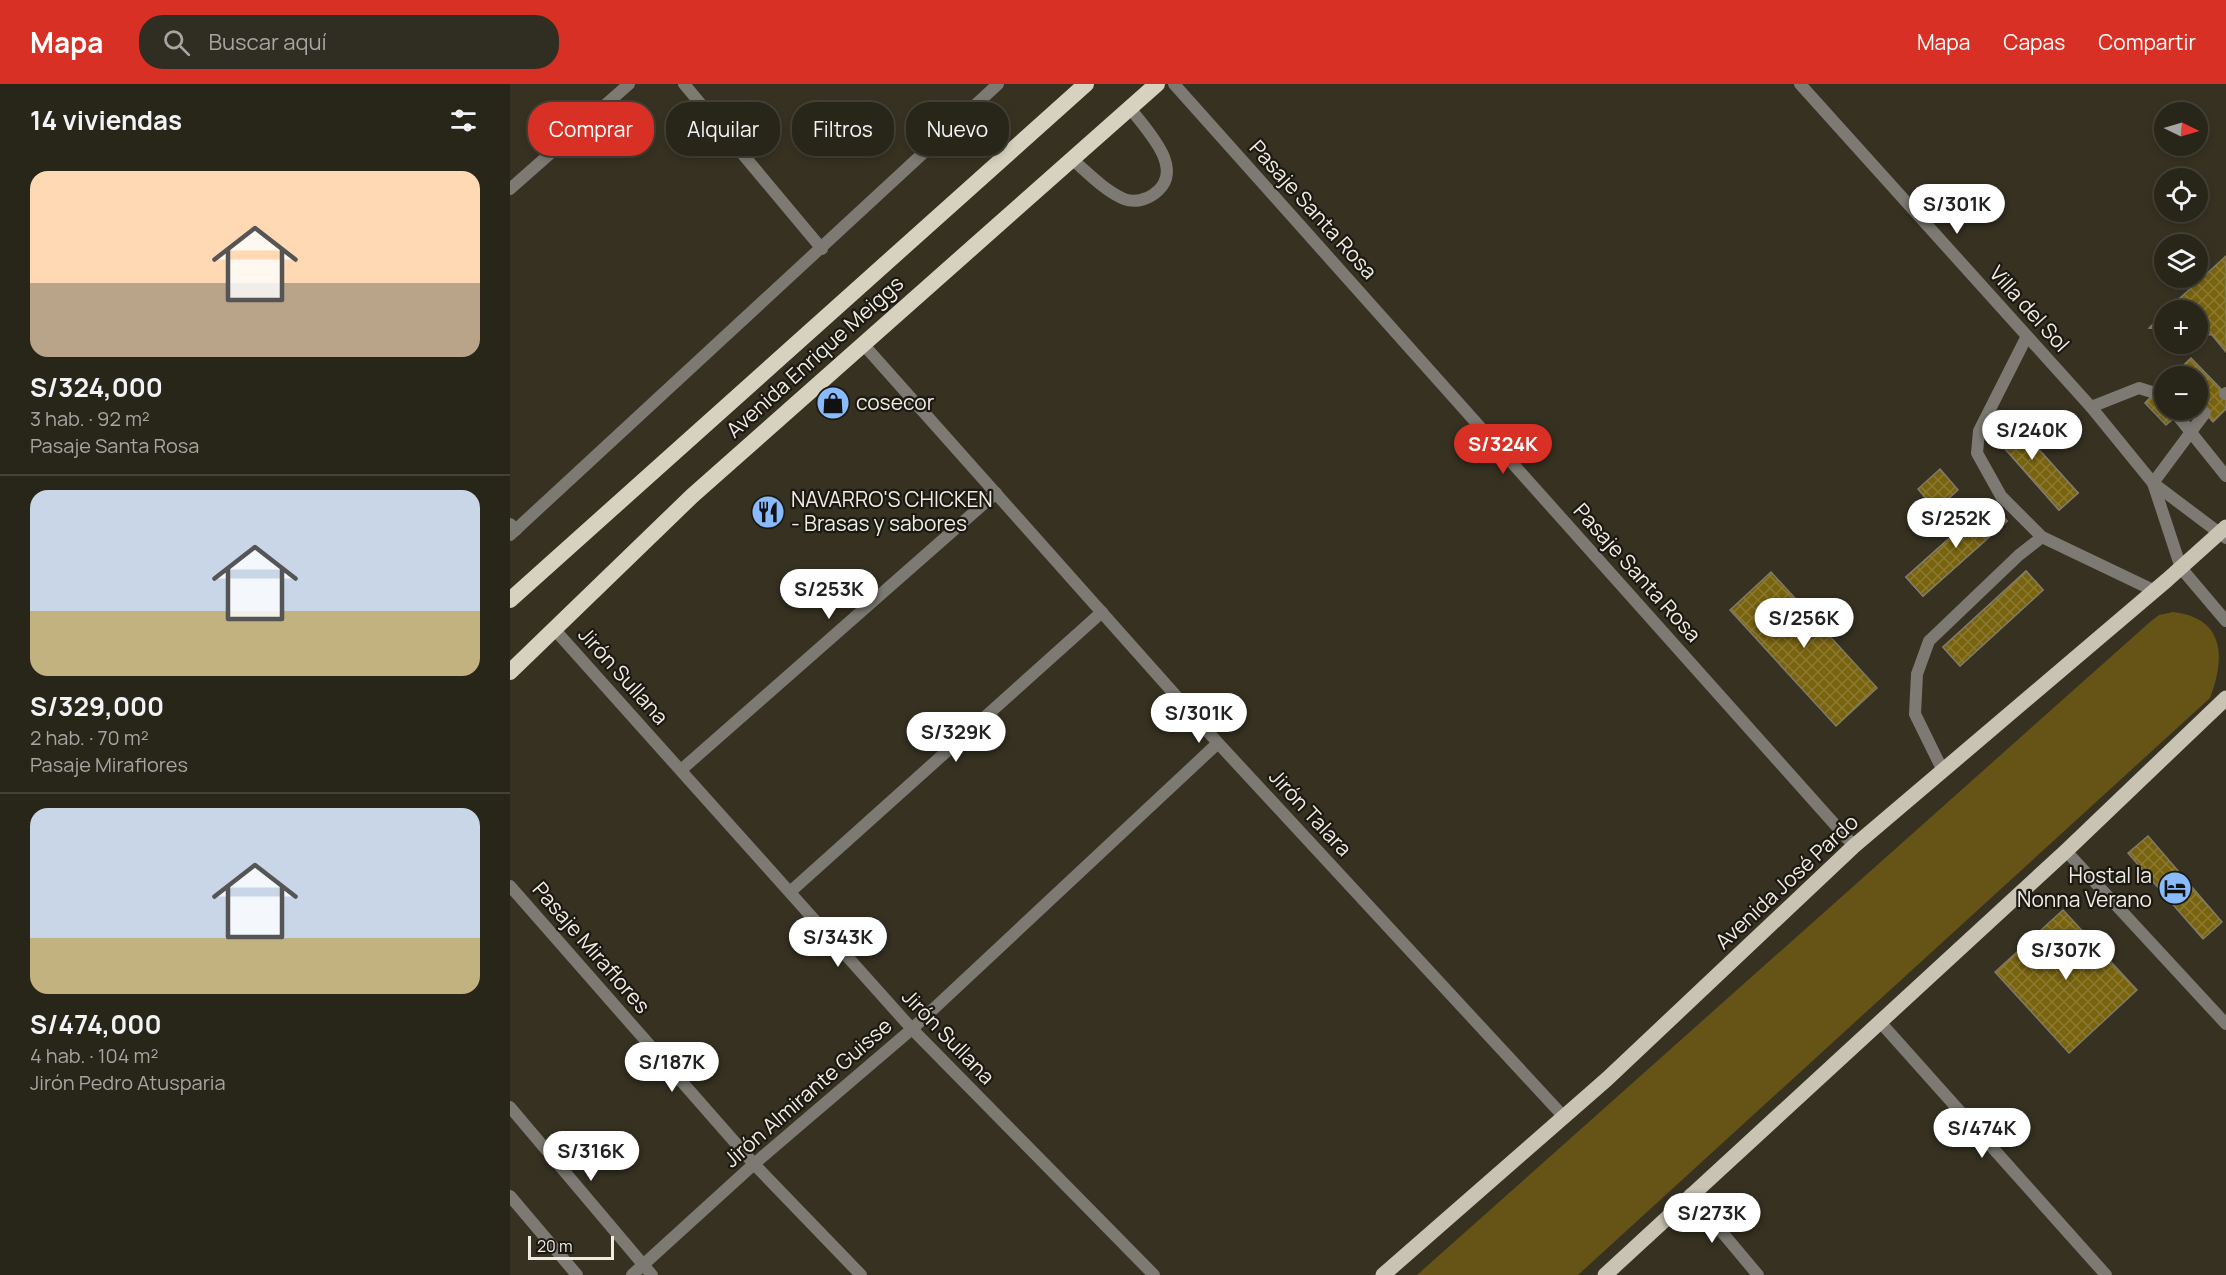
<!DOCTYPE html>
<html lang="es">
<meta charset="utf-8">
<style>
body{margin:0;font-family:Manrope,sans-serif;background:#302d22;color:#f1f3f6;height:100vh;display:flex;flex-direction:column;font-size:22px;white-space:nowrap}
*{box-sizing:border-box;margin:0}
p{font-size:20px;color:#a5a5a2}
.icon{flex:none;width:33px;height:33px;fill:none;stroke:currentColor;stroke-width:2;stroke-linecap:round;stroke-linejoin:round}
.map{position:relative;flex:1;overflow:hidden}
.drawer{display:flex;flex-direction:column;background:#282519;width:510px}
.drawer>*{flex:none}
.hud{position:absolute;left:18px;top:18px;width:570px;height:54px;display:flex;gap:12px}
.needle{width:39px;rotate:95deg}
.controls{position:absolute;left:1644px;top:18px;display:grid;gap:12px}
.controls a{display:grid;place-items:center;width:54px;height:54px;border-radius:50%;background:#282519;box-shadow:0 3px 9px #0003,0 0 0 2px #444238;font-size:30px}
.scale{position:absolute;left:18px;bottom:15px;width:86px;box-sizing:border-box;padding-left:6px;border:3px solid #efece2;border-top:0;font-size:16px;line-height:21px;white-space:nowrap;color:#efece2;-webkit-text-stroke:4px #1b1912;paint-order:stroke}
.price{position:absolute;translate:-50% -51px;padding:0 14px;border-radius:21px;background:#fff;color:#222;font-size:20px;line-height:39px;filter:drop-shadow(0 2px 3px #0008)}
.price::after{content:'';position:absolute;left:50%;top:36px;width:18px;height:14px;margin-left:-9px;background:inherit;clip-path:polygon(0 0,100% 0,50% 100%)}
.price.active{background:#d93025;color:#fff}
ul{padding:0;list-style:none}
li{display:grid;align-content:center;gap:12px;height:318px;padding:0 30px}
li+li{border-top:2px solid #444238}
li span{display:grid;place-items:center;height:186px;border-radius:18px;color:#555}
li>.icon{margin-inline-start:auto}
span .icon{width:108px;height:108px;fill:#fffc;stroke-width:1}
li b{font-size:26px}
h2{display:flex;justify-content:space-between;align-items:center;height:72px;padding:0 30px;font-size:26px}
.chip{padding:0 21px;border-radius:24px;background:#282519;box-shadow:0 3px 9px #0003,0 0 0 2px #444238;font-size:21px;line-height:54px}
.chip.active{background:#d93025;color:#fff}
header{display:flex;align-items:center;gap:36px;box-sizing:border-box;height:84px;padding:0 30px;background:#d93025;color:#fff}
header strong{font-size:28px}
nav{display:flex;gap:33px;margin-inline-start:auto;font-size:21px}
.search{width:420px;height:54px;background:#302d22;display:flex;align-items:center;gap:15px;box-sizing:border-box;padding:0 21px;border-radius:24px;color:#a5a5a2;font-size:22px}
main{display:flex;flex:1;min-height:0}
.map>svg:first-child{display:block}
.park{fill:#655416}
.building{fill:url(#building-cross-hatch);stroke:#807a68;stroke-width:1.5}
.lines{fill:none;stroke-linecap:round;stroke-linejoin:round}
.service{stroke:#7c7a72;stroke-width:12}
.minor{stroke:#7c7a72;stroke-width:12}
.tertiary{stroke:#7c7a72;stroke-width:12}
.primary{stroke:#c8c3b2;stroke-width:15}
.trunk{stroke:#d7d2bf;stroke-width:16}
.labels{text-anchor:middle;stroke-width:4.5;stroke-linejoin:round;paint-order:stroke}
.street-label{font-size:21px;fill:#efece2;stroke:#1b1912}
.poi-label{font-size:21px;fill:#efece2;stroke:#1b1912;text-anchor:start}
</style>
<header>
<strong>Mapa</strong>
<div class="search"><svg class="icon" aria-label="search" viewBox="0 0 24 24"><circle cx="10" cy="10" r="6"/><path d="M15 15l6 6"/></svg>Buscar aquí</div>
<nav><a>Mapa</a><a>Capas</a><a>Compartir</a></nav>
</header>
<main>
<section class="drawer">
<h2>14 viviendas<svg class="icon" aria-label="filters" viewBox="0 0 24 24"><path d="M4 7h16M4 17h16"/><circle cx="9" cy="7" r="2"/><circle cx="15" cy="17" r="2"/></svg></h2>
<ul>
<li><span style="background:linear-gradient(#ffd9b3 60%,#b9a48a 0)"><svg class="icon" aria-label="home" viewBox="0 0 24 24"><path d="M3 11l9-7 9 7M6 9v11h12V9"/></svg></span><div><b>S/324,000</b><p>3 hab. · 92 m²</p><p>Pasaje Santa Rosa</p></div></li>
<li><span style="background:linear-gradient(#c9d6e8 65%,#c2b280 0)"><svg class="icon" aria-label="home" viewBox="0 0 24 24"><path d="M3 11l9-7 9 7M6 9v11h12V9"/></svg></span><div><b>S/329,000</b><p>2 hab. · 70 m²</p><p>Pasaje Miraflores</p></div></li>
<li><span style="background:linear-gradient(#c9d6e8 70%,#c2b280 0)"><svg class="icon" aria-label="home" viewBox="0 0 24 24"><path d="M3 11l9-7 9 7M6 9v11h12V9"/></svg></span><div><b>S/474,000</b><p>4 hab. · 104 m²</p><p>Jirón Pedro Atusparia</p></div></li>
</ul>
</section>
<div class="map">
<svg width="1716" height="1191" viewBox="0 0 1716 1191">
<defs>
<pattern id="building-cross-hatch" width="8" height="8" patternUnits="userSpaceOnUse" patternTransform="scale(1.5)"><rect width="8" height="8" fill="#78630f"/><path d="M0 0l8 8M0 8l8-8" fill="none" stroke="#8c7a32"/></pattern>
</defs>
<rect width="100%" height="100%" fill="#363121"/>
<!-- park -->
<path class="park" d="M1663 528C1714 534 1716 572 1700 614L1068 1191H907L1640 538 1649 531Z"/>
<!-- building -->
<g class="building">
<polygon points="1716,172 1716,268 1702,251 1688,249 1688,226 1657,226"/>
<polygon points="1654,229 1654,245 1639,244"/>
<polygon points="1681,274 1716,310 1716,325 1703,338 1688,321 1688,292 1662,292"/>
<polygon points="1654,299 1654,326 1673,326 1656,341 1635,319"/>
<polygon points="1494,327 1568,409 1549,426 1476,343"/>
<polygon points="1494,327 1568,409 1549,426 1476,343"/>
<polygon points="1494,327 1568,409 1549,426 1476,343"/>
<polygon points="1430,385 1448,406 1426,426 1408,405"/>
<polygon points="1480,418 1497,437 1413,512 1396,493"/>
<polygon points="1480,418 1497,437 1413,512 1396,493"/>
<polygon points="1480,418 1497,437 1413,512 1396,493"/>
<polygon points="1516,487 1533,506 1450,582 1433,563"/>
<polygon points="1516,487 1533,506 1450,582 1433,563"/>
<polygon points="1261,488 1367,604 1326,642 1220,526"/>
<polygon points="1638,752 1712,838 1693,855 1618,769"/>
<polygon points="1553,826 1627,906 1559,969 1485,888"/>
</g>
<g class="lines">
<!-- service -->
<g class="service">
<path d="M563 76C578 89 595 107 614 115 624 119 636 116 644 110 678 86 636 46 620 24"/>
<polyline points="1517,252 1469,347 1467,369 1491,412 1532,453 1645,507"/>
<polyline points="1715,310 1716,309"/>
<polyline points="1581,323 1629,304 1645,309"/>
<polyline points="1667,331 1716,392"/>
<polyline points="1643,399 1695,329"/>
<polyline points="1433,687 1405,630 1407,590 1419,557 1509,471 1532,453"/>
</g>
<!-- minor -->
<g class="minor">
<polyline points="174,0 312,165"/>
<polyline points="664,0 1344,762"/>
<polyline points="1290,0 1581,323 1643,399 1716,454"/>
<polyline points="0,105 119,0"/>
<polyline points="353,260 708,659 1054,1033"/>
<polyline points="1643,399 1671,484 1716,537"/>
<polyline points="0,451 488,0"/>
<polyline points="45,546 402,945 644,1191"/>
<polyline points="171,686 486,409"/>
<polyline points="1556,767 1716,940"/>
<polyline points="0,802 244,1080 351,1191"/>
<polyline points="280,808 592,528"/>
<polyline points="1371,939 1596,1191"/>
<polyline points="0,1023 142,1191"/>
<polyline points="1180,1110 1248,1191"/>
<polyline points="0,1112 67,1191"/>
<polyline points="122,1191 244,1080 402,945 708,659"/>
</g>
<!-- tertiary -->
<polyline class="tertiary" points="0,440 6,446"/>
<!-- primary -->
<g class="primary">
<polyline points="873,1191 1097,995 1344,762 1657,496 1716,443"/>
<polyline points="1095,1191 1556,767 1716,614"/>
</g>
<!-- trunk -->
<g class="trunk">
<polyline points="0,516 576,0"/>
<polyline points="0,588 182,412 647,0"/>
</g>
</g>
<!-- icons -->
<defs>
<symbol id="shop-disc" viewBox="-11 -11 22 22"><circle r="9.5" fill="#89bafc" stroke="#1b1912"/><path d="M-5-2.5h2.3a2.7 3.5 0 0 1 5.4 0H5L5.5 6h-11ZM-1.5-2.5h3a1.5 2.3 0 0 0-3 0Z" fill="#111"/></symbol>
<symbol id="restaurant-disc" viewBox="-11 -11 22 22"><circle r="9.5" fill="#89bafc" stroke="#1b1912"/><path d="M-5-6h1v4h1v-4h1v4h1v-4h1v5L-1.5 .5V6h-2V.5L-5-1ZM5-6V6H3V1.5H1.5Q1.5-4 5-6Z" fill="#111"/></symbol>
<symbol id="hotel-disc" viewBox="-11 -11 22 22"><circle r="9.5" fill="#89bafc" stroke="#1b1912"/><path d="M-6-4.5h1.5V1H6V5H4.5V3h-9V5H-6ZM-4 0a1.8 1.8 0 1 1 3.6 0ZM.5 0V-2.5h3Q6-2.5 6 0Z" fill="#111"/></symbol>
</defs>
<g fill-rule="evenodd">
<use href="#shop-disc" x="304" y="300" width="38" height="38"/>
<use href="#restaurant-disc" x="239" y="409" width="38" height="38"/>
<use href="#hotel-disc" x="1646" y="785" width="38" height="38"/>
</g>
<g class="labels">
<!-- street labels -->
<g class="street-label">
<text transform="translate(803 126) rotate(48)" y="7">Pasaje Santa Rosa</text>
<text transform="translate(1519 225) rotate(48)" y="7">Villa del Sol</text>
<text transform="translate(305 273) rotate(-42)" y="7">Avenida Enrique Meiggs</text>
<text transform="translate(1127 489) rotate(48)" y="7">Pasaje Santa Rosa</text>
<text transform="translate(113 592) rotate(48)" y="7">Jirón Sullana</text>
<text transform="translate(800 729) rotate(47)" y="7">Jirón Talara</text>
<text transform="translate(1277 798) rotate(-43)" y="7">Avenida José Pardo</text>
<text transform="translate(81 864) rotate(49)" y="7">Pasaje Miraflores</text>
<text transform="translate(438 953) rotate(46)" y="7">Jirón Sullana</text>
<text transform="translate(298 1009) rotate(-41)" y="7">Jirón Almirante Guisse</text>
</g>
<!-- poi labels -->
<g class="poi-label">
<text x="346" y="326">cosecor</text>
<text x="281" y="423">NAVARRO'S CHICKEN<tspan x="281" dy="24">- Brasas y sabores</tspan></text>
<text x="1642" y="799" text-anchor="end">Hostal la<tspan x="1642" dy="24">Nonna Verano</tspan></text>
</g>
</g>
</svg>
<div class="controls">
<a><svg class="needle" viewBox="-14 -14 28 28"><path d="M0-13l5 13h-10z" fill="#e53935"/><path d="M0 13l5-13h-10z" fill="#a5a5a2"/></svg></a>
<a><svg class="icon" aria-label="locate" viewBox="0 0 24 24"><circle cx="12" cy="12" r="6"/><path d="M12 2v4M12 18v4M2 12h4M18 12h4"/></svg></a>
<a><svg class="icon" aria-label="layers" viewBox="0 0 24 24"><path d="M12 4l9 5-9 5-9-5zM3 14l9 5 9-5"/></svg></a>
<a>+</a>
<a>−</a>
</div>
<div class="scale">20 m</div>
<b class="price" style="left:1447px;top:151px">S/301K</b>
<b class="price" style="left:1522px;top:377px">S/240K</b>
<b class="price active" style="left:993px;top:391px">S/324K</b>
<b class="price" style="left:1446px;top:465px">S/252K</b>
<b class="price" style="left:319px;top:536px">S/253K</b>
<b class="price" style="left:1294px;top:565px">S/256K</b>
<b class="price" style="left:689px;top:660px">S/301K</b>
<b class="price" style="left:446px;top:679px">S/329K</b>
<b class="price" style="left:328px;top:884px">S/343K</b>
<b class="price" style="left:1556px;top:897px">S/307K</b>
<b class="price" style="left:162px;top:1009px">S/187K</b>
<b class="price" style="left:1472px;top:1075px">S/474K</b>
<b class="price" style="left:81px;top:1098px">S/316K</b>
<b class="price" style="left:1202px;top:1160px">S/273K</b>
<div class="hud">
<a class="chip active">Comprar</a>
<a class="chip">Alquilar</a>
<a class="chip">Filtros</a>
<a class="chip">Nuevo</a>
</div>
</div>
</main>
